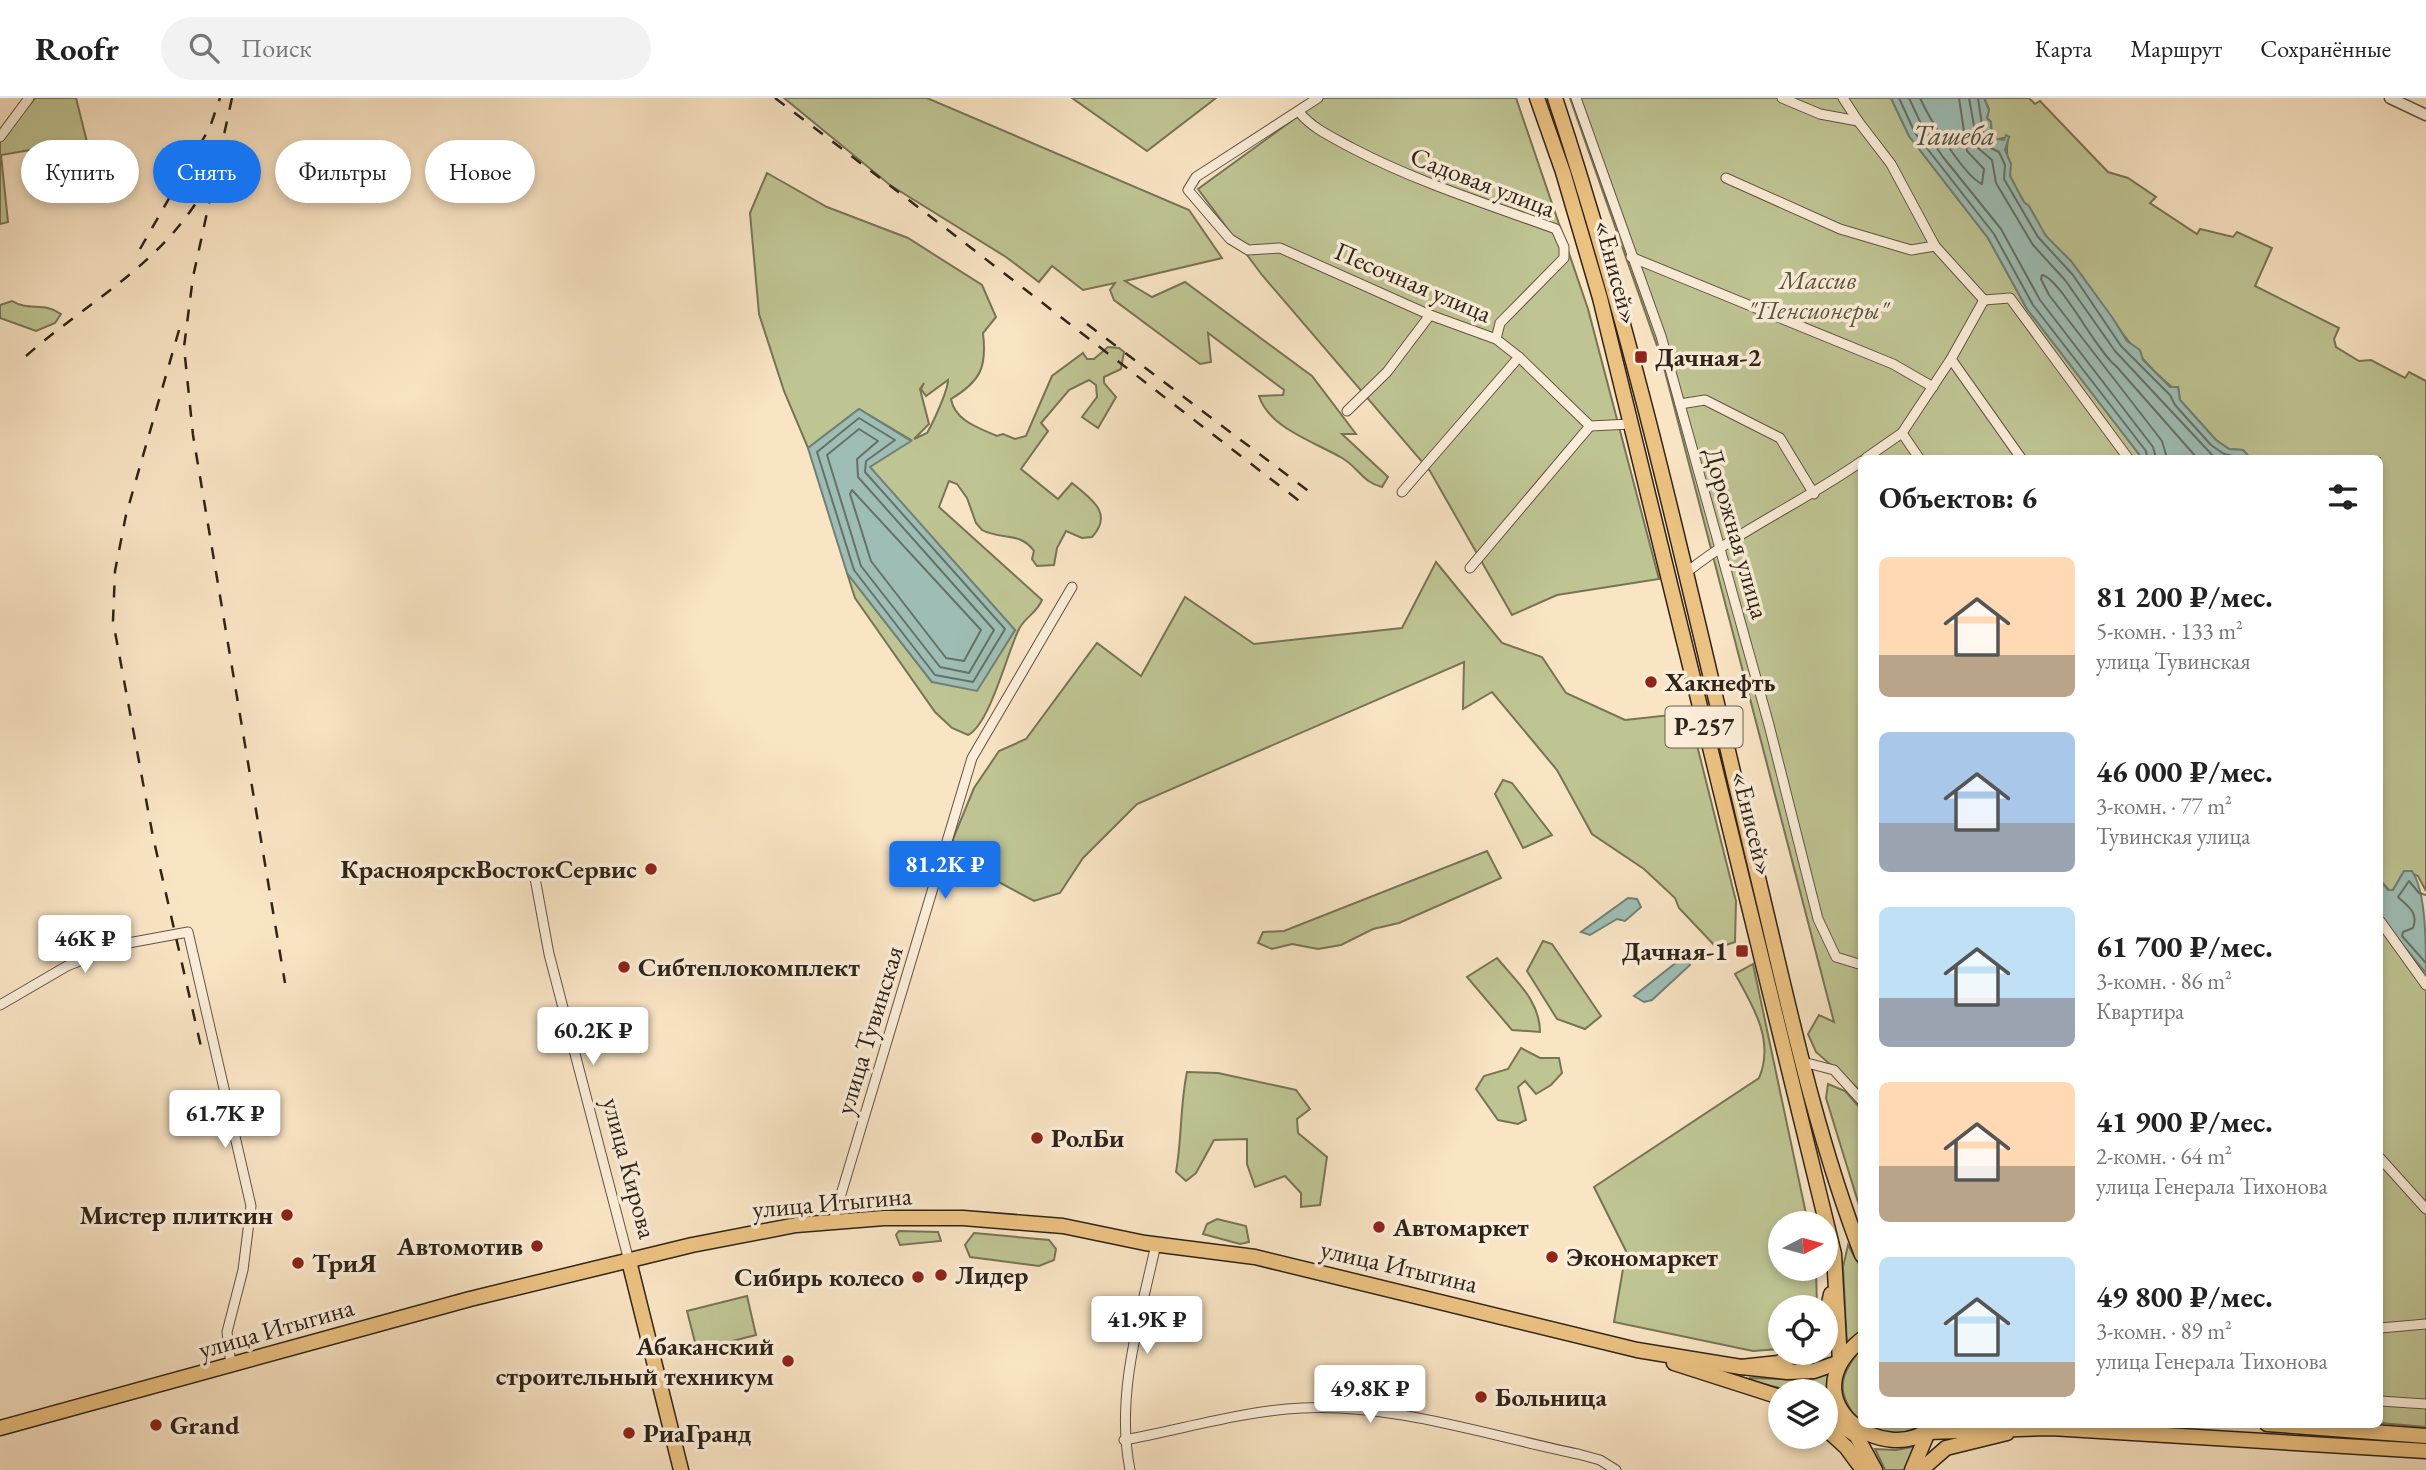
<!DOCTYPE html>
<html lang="ru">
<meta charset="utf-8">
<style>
body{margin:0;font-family:"EB Garamond",serif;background:#f2f2f2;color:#222;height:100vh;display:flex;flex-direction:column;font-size:26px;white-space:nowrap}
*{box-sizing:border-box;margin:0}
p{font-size:23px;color:#767676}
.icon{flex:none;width:38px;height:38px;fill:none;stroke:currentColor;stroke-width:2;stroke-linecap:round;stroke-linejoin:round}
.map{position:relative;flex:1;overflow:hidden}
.drawer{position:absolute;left:1858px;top:357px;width:525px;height:973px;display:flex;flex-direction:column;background:#fff;border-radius:10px;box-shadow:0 4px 10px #0003}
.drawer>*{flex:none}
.top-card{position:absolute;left:21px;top:42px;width:665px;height:63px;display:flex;gap:14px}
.needle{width:46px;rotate:84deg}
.tools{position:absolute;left:1768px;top:1113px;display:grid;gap:14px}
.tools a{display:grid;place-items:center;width:70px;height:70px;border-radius:50%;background:#fff;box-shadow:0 4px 10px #0003;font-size:35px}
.price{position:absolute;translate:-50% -60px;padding:0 16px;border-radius:7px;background:#fff;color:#222;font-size:23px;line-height:46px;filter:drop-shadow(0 2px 4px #0008)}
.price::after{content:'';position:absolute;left:50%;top:42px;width:21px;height:16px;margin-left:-10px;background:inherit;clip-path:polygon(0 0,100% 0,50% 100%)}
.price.selected{background:#1a73e8;color:#fff}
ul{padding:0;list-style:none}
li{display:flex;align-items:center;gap:21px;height:175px;padding:0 21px}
li span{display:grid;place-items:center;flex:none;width:196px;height:140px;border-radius:10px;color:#555}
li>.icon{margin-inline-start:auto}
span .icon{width:84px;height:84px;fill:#fffc;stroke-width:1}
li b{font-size:30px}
h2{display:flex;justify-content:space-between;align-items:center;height:84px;padding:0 21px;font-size:30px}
.tag{padding:0 24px;border-radius:32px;background:#fff;box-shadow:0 4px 10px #0003;font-size:24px;line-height:63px}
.tag.selected{background:#1a73e8;color:#fff}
header{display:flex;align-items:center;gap:42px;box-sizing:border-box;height:98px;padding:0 35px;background:#fff;border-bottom:2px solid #e0e0e0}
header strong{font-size:33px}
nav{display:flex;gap:38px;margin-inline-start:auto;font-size:24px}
.search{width:490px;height:63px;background:#f2f2f2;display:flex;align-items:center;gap:18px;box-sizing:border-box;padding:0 24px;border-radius:38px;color:#767676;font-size:26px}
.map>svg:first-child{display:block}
.green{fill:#bfc493;stroke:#777456;stroke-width:2;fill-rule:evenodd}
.water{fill:#9ebeb5;stroke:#728077;stroke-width:2}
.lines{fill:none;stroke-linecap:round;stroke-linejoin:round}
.shore{stroke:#667167;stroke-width:2}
.minor-casing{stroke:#625444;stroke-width:11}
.tertiary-casing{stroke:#625444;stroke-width:13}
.primary-casing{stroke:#2f2419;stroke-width:17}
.trunk-casing{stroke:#2f2419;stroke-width:17}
.minor{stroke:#fbedd9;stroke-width:9}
.tertiary{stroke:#fbedd9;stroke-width:10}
.primary{stroke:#ecc282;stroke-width:14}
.trunk{stroke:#ecc282;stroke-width:14}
.rail{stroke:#2f2419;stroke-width:2.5;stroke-dasharray:12 12;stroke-linecap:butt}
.poi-dot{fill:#8f2418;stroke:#fbedd9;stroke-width:2.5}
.labels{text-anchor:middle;stroke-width:7;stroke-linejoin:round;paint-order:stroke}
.shield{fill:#fbedd9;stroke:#6c6053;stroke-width:2}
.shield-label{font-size:24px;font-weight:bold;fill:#2f2419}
.street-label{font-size:26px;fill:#2f2419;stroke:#fbedd9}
.park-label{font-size:26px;font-style:italic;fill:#5a543e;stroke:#fbedd9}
.poi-label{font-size:26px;font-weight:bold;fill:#2f2419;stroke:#fbedd9;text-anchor:start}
.water-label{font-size:28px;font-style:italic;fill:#505248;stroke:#fbedd9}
</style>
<header>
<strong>Roofr</strong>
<div class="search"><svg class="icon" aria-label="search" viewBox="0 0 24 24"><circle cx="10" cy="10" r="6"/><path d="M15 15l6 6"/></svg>Поиск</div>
<nav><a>Карта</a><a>Маршрут</a><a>Сохранённые</a></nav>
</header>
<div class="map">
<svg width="2426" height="1372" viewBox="0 0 2426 1372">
<rect width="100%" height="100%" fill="#f9e4c4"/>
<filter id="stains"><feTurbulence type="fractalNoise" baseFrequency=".00286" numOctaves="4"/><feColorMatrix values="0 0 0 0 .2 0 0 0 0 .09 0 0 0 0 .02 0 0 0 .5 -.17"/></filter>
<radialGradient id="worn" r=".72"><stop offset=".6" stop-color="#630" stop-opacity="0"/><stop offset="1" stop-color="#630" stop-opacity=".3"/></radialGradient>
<!-- green -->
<g class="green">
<polygon points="35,0 76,0 88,48 36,51 1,57 8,124 0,126 0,42"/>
<path d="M784 0H927L1189 112 1222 160 1125 183 1152 199 1185 184 1312 278 1356 336H1342L1388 379 1382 389C1363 385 1358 369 1342 360 1315 344 1269 330 1259 298L1283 297 1284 292 1208 235 1211 264 1200 266 1114 202 1110 192 1115 185 1083 192 1052 168 1039 184 1006 159 890 87Z"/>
<polygon points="1072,0 1216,0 1147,53"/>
<polygon points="1323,0 1516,0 1588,211 1659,481 1557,497 1512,517 1430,373 1262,177 1198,91"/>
<polygon points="1570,0 1891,0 1909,38 1988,140 2027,211 2142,360 1862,360 1862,994 1816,954 1808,936 1819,917 1834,924 1662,262"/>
<path d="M1984 0H2029L2035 6 2040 3 2108 74 2128 80 2156 99 2150 105 2197 136 2200 131 2233 139 2237 134 2272 150 2255 188 2339 230 2334 241 2336 249 2359 263 2371 262 2405 280 2409 274 2426 283V793L2418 778 2404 773 2393 792H2389L2380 782V360H2250L2243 352 2229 351 2216 342 2180 302 2178 289 2173 290C2134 259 2109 214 2079 174 2073 165 2064 160 2057 152 2042 134 2020 101 2011 80 2008 71 2005 48 2009 39L1999 41 1995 45 1992 43 1991 24 1987 20 1989 11Z"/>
<path d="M767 75 827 109 908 140 982 187 996 219 983 235C987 269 981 283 951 301 955 323 979 330 997 338L1003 336 1015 341 1026 338 1052 278 1083 255 1087 261H1094L1108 249 1119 250 1124 254 1121 271 1104 279V285L1116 299 1098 330 1082 319 1097 299 1096 287 1089 282 1069 292 1041 325 1048 333 1021 371 1058 401 1072 385C1091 401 1114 415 1092 439L1082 440 1066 433 1057 450 1054 467 1037 468 1032 461 1034 453C1020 433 1000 442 982 432L976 425 967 400 957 386 949 383 939 409 1042 502C1036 516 1026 518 1019 531 1007 555 990 626 968 637L952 630 935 614 855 500 847 475 932 584 996 561 1015 532 869 369 911 342 859 311 808 350 784 293 759 216 750 115ZM948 282C948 292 933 325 927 335L914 341 929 326 920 291 924 285 921 291 926 298Z"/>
<path d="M12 203C30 214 43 203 61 216L55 225 36 233 0 220V207Z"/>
<polygon points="1436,464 1502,545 1542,559 1566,595 1625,622 1689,615 1736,803 1735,844 1717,850 1679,810 1675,800 1644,771 1592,736 1557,672 1492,594 1463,611 1464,564 1137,706 1083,760 1060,795 1034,803 958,762 953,741 974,690 999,653 1026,641 1097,545 1141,578 1185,499 1254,546 1402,530"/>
<polygon points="1503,682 1512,685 1552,737 1523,750 1495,696"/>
<polygon points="1487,753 1501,780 1399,825 1373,831 1341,847 1318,851 1292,846 1272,851 1258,845 1263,834 1284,833"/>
<polygon points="2380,815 2426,879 2426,1329 2380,1325"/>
<polygon points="1543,843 1552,846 1601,918 1585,931 1557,921 1527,873"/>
<path d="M1497 860C1516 883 1540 903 1540 934L1512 932 1467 879Z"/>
<path d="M1753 866 1808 1125H1780V1171H1816L1817 1209H1780V1251L1753 1253 1614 1224 1626 1153 1594 1089 1759 980C1775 943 1753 908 1735 876Z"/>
<polygon points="1521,950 1540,960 1559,960 1562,975 1551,987 1536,996 1525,983 1518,989 1526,1022 1518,1026 1498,1022 1476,991 1484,978 1508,971"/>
<path d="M1187 974 1218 975 1296 992 1310 1011 1297 1021 1298 1035 1327 1059 1320 1107 1301 1109V1095L1285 1078 1255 1089 1247 1066V1041L1214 1042 1196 1075 1186 1083 1176 1074C1182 1041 1180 1007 1187 974Z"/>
<polygon points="1828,986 1845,993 1862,1012 1862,1117 1826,1000"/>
<polygon points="1217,1121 1246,1128 1249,1144 1240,1146 1203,1136 1207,1126"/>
<polygon points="899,1133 938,1134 941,1143 900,1147 896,1137"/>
<polygon points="974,1135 1049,1142 1056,1151 1054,1162 1039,1168 970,1159 965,1147"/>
<polygon points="1848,1147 1862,1172 1862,1235 1847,1246 1843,1169"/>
<polygon points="747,1198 756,1237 697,1252 687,1213"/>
<path d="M1862 1250V1326L1923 1327 1902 1338 1864 1331C1839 1298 1833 1283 1862 1250Z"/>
<polygon points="1831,1274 1829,1293 1832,1310 1825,1306 1825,1293 1792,1293 1750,1283 1750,1280 1810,1282"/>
<polygon points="1917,1348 1904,1372 1885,1372 1875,1351 1896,1352"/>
</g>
<!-- water -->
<g class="water">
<polygon points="1891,0 1984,0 1989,12 1987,20 1991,24 1992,45 1998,41 2004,42 2006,37 2009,39 2005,52 2011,66 2010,78 2024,104 2029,108 2046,138 2071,163 2112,219 2127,243 2140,252 2143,262 2170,289 2178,289 2180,302 2216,342 2229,351 2243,352 2250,360 2142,360 2027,211 1988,140 1909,38"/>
<polygon points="859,311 911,343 870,369 1015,532 977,593 932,584 847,475 808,350"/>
<path d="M2404 773H2412C2426 793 2426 846 2426 875L2383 823 2380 815V782L2388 792H2393Z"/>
<polygon points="1628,800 1637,801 1641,809 1625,823 1617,821 1590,837 1581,834"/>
<polygon points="1687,856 1690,867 1652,902 1644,904 1634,898"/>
</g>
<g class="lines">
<!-- shore -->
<g class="shore">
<polyline points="1899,0 1915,35 1994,136 2033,207 2146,353 2147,360"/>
<polyline points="1909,0 1923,30 1943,59 2001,131 2040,202 2153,349 2156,360"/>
<path d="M1920 0C1929 20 1964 78 1982 86L1984 71 1967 53 1959 0"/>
<polyline points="1969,0 1978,50 1992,62 1996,85 2033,147 2065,182 2115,253 2215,360"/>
<polyline points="1978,0 1985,47 1999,54 2005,67 2004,81 2038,139 2073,177 2121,248 2170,297 2175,307 2211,347 2224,356 2241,360"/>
<polygon points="859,320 895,342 866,363 865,374 1005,531 973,584 935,577 854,472 817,354"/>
<polygon points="859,331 878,343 857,361 858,379 994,532 969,575 940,569 861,468 827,357"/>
<path d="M2167 360 2162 343 2049 197 2041 181 2042 177C2060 180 2097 254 2116 268L2197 360"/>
<polygon points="852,392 981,532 964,563 946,560 871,463 850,396"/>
<path d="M2426 797 2419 795 2409 783 2398 799C2407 808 2419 814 2413 830L2403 834 2402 838 2426 865"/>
</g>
<defs>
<g id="minor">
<polyline points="1318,0 1196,79 1188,92 1230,141 1248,152 1280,150 1430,217 1496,241 1519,259 1590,328 1631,326"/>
<polyline points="1576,0 1661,238 1769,627 1818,821 1836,859 1862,867"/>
<polyline points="1782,0 1820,16 1858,23 1891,66 1935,148 1984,202 2010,200 2128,360"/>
<polyline points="1843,0 1858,23"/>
<path d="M1299 14C1313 31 1332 39 1352 50 1417 84 1487 106 1556 131L1564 149V160L1500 225 1496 241"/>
<polyline points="0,39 29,0"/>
<polyline points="1726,80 1840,131 1911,152 1935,148"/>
<polyline points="1631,159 1893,266 1933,289"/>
<polyline points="1951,261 2021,360"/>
<polyline points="1680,306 1705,302 1780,340 1814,396"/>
<polyline points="1347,313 1387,274 1430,217"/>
<polyline points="1902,335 1919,360"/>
<polyline points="1866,360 1902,335 1951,261 1984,202"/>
<polyline points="1402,394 1519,259"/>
<polyline points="1470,470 1590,328"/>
<path d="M1687 474C1741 431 1805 403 1862 363"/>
<polyline points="535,780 549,856 629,1163"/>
<polyline points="2380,823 2426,887"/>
<polyline points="0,907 67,868 123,846 188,834 251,1108 243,1172 227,1234 231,1267"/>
<polyline points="1803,964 1834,972 1862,1003"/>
<polyline points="2380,1060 2426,1111"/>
<polyline points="833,1123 972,660 1072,489"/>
<polyline points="2380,1230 2426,1226"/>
<polyline points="2380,1303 2426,1306"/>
<path d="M1124 1342C1184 1331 1241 1313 1302 1310 1392 1305 1490 1338 1578 1356L1600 1362 1616 1372"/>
<path d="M1130 1372C1115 1297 1140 1220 1156 1146"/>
</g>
<polyline id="tertiary" points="2390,0 2426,17"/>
<g id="primary">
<polyline points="629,1163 681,1372"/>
<polyline points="1674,1265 1780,1299"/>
<polyline points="1825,1317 1856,1337 1875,1372"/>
<polyline points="0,1330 470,1201 692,1147 796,1127 884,1120 963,1120 1063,1128 1145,1145 1255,1159 1637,1252 1741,1269 1787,1274 1814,1273 1840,1264"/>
<polyline points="1825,1330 1846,1349 1863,1372"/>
<polyline points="1912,1372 1928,1334"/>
<polyline points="1921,1372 1946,1350 2007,1335"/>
</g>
<g id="trunk">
<polyline points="1537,0 1563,74 1600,200 1834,1156 1840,1264"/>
<path d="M1555 0C1638 250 1693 507 1754 763 1786 895 1813 1030 1862 1157"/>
<polyline points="1825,1225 1831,1196"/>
<path d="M1862 1241C1785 1303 1887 1372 1933 1328"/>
<polyline points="1741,1269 1778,1265 1802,1255"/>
<polyline points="2267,1326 2426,1338"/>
<polyline points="1928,1334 2051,1330 2426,1353"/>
</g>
</defs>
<!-- minor casing -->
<use href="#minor" class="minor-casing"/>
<!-- tertiary casing -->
<use href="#tertiary" class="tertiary-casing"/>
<!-- primary casing -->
<use href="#primary" class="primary-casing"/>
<!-- trunk casing -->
<use href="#trunk" class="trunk-casing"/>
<!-- minor -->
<use href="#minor" class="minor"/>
<!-- tertiary -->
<use href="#tertiary" class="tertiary"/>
<!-- primary -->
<use href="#primary" class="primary"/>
<!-- trunk -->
<use href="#trunk" class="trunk"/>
<!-- rail -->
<g class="rail">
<polyline points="232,0 193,179 184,249 193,337 285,885"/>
<path d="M775 0C952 134 1126 270 1302 405"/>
<polyline points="140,151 210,29 220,0"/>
<polyline points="1087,226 1311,395"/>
<polyline points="179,232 126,417 115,473 113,523 153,739 202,953"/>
<path d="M26 258C92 200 164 166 208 85"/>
</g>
</g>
<!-- markers -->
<g class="poi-dot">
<rect x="1634" y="252" width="14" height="14" rx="3.5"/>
<circle cx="1651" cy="584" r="7"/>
<circle cx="651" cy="771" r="7"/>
<rect x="1735" y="846" width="14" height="14" rx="3.5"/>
<circle cx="624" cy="869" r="7"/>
<circle cx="1037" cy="1040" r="7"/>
<circle cx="287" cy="1117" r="7"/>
<circle cx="1379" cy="1129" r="7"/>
<circle cx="537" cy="1148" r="7"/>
<circle cx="1552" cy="1159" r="7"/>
<circle cx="298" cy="1165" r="7"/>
<circle cx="941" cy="1177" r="7"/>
<circle cx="918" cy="1179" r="7"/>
<circle cx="788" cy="1263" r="7"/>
<circle cx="1481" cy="1299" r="7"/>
<circle cx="156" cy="1327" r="7"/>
<circle cx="629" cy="1335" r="7"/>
</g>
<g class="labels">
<!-- shield labels -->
<rect class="shield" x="1665.5" y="608.5" width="77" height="41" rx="5"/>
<g class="shield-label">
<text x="1704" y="637">Р-257</text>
</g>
<!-- street labels -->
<g class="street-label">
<text transform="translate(1483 84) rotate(21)" y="9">Садовая улица</text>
<text transform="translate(1617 174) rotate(75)" y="9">«Енисей»</text>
<text transform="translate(1413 184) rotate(23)" y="9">Песочная улица</text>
<text transform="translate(1737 435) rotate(74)" y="9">Дорожная улица</text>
<text transform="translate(1753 725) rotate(76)" y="9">«Енисей»</text>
<text transform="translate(869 932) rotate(-73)" y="9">улица Тувинская</text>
<text transform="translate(630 1070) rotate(75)" y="9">улица Кирова</text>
<text transform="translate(832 1104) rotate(-5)" y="9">улица Итыгина</text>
<text transform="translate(1399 1168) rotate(13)" y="9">улица Итыгина</text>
<text transform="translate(276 1230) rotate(-16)" y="9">улица Итыгина</text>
</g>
<!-- park labels -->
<g class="park-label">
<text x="1818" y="191">Массив<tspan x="1818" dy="30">"Пенсионеры"</tspan></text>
</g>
<!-- poi labels -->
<g class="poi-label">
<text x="1655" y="268">Дачная-2</text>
<text x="1665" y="593">Хакнефть</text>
<text x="637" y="780" text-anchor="end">КрасноярскВостокСервис</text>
<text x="1728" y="862" text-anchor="end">Дачная-1</text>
<text x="638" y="878">Сибтеплокомплект</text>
<text x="1051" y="1049">РолБи</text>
<text x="273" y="1126" text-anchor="end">Мистер плиткин</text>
<text x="1393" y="1138">Автомаркет</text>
<text x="523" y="1157" text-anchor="end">Автомотив</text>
<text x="1566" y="1168">Экономаркет</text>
<text x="312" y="1174">ТриЯ</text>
<text x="955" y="1186">Лидер</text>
<text x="904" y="1188" text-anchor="end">Сибирь колесо</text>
<text x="774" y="1257" text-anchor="end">Абаканский<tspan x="774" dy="30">строительный техникум</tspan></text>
<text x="1495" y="1308">Больница</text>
<text x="170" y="1336">Grand</text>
<text x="643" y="1344">РиаГранд</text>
</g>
<!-- water labels -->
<g class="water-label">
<text x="1954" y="47">Ташеба</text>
</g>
</g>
<rect width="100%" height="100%" filter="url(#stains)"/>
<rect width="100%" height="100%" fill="url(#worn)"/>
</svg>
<div class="tools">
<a><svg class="needle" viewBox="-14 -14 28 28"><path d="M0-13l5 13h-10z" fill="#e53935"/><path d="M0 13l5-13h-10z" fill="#767676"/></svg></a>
<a><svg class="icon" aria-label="locate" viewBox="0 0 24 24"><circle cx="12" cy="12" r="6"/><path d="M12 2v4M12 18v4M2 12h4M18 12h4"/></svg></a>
<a><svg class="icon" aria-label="layers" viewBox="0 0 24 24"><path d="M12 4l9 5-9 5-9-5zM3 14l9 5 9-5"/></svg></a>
</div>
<b class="price selected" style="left:945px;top:803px">81.2K ₽</b>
<b class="price" style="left:85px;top:877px">46K ₽</b>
<b class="price" style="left:593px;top:969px">60.2K ₽</b>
<b class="price" style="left:225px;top:1052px">61.7K ₽</b>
<b class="price" style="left:1147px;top:1258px">41.9K ₽</b>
<b class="price" style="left:1370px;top:1327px">49.8K ₽</b>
<div class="top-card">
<a class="tag">Купить</a>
<a class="tag selected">Снять</a>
<a class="tag">Фильтры</a>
<a class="tag">Новое</a>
</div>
<section class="drawer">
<h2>Объектов: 6<svg class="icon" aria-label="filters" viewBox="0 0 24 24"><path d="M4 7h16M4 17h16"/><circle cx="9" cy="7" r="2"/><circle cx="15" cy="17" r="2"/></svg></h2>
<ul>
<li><span style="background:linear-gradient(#ffd9b3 70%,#b9a48a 0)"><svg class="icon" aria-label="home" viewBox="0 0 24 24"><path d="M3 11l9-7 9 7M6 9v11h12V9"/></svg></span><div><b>81 200 ₽/мес.</b><p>5-комн. · 133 m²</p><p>улица Тувинская</p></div></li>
<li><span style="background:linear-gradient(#a9c7e8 65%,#9aa5b1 0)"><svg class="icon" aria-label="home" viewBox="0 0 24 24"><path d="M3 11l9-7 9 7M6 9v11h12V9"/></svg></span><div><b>46 000 ₽/мес.</b><p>3-комн. · 77 m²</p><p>Тувинская улица</p></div></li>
<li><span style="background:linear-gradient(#bfe0f5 65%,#9aa5b1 0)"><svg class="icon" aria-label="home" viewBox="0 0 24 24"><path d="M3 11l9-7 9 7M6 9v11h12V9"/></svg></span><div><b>61 700 ₽/мес.</b><p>3-комн. · 86 m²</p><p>Квартира</p></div></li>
<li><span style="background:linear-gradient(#ffd9b3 60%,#b9a48a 0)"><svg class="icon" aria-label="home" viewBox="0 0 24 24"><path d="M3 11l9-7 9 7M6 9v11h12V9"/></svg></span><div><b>41 900 ₽/мес.</b><p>2-комн. · 64 m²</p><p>улица Генерала Тихонова</p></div></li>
<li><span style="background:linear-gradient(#bfe0f5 75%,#b9a48a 0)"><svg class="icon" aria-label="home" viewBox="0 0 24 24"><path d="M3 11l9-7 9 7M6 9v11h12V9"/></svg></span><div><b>49 800 ₽/мес.</b><p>3-комн. · 89 m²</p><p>улица Генерала Тихонова</p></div></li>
</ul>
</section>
</div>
